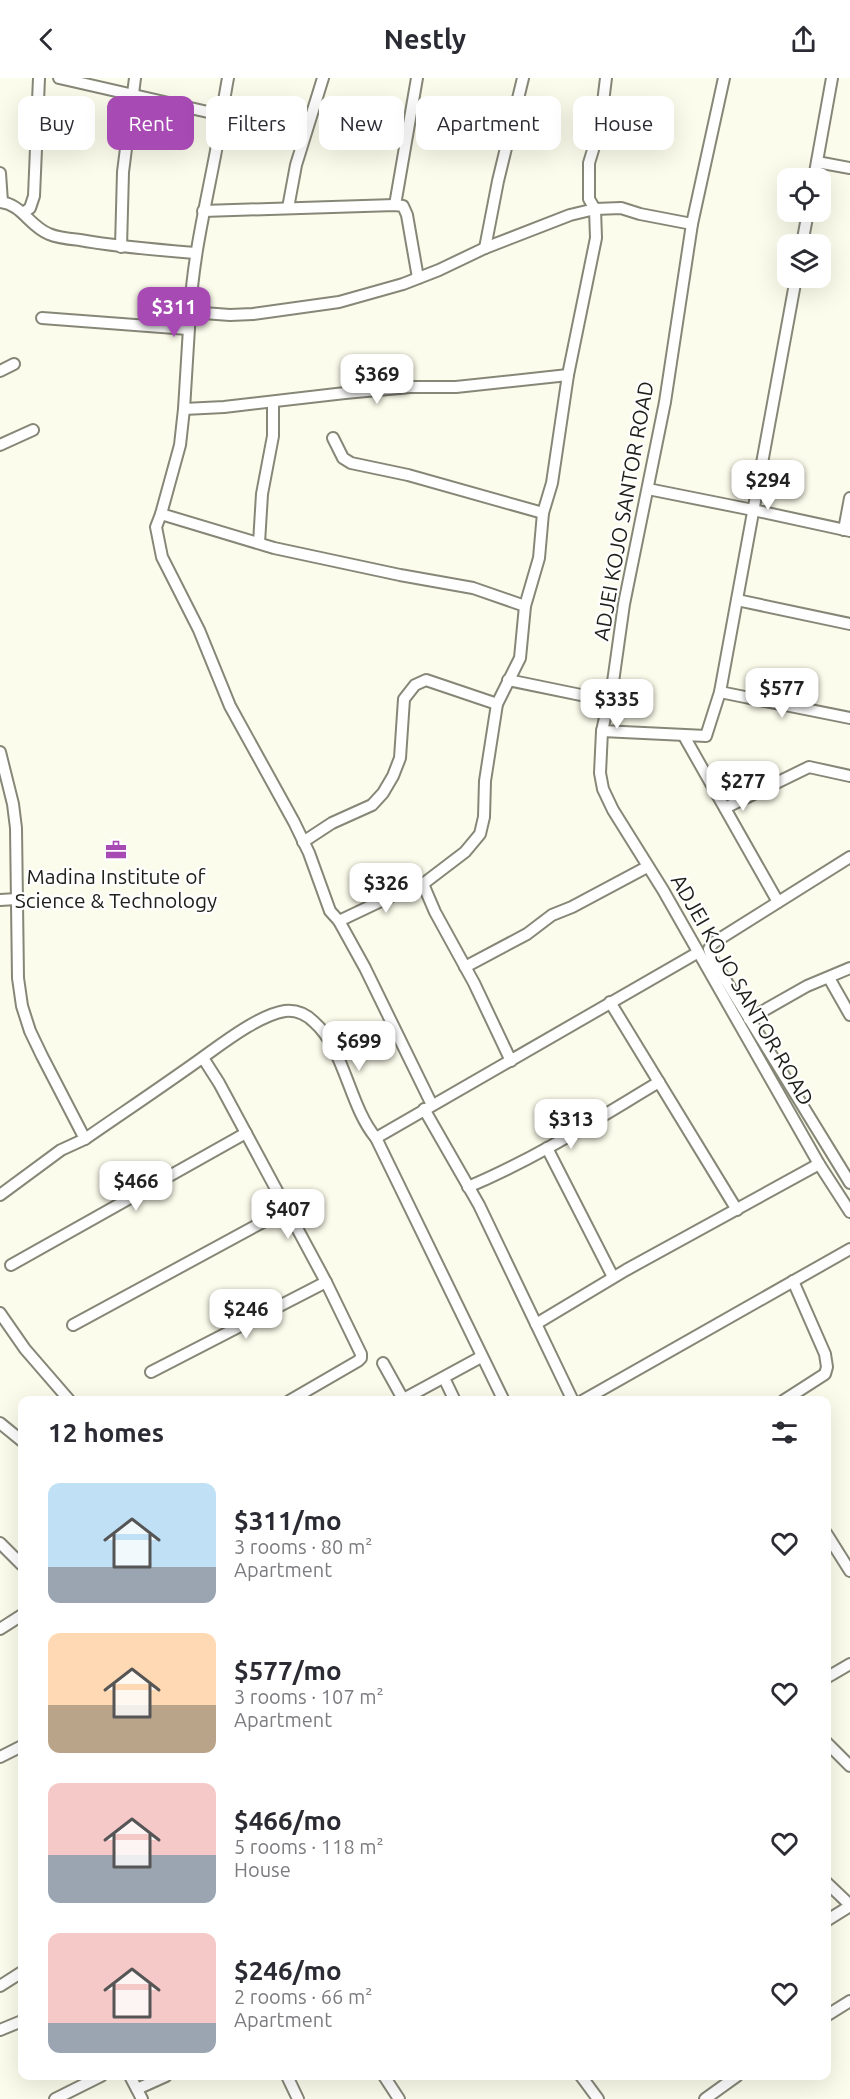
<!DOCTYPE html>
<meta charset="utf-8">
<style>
body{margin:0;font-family:Ubuntu,sans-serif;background:#f2f2f3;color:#2b2b33;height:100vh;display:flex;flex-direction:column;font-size:22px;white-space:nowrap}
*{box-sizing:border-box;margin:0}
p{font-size:20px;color:#7c7c81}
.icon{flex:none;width:33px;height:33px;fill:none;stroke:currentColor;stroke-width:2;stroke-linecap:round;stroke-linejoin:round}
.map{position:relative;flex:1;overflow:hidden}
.drawer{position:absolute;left:18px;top:1318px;width:813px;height:684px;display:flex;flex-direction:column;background:#fff;border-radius:12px;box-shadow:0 6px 24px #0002}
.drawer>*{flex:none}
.hud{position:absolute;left:18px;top:18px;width:814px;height:54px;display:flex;gap:12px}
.buttons{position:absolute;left:777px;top:90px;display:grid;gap:12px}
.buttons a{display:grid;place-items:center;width:54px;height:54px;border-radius:12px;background:#fff;box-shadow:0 6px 24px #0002;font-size:30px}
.price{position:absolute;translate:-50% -51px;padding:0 14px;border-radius:12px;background:#fff;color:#222;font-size:20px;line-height:39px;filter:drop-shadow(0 2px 3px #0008)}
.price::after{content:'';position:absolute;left:50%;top:36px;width:18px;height:14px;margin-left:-9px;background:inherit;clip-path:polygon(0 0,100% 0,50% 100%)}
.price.active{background:#a74ab4;color:#fff}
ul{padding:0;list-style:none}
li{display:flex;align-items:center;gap:18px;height:150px;padding:0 30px}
li span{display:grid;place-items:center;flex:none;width:168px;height:120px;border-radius:12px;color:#555}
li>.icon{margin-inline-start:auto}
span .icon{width:72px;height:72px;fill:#fffc;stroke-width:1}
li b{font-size:26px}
h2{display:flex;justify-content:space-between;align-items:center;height:72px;padding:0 30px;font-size:26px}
.chip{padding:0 21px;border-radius:12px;background:#fff;box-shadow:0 6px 24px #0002;font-size:21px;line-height:54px}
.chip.active{background:#a74ab4;color:#fff}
header{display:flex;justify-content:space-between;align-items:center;height:78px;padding:0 30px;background:#fff;font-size:27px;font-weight:700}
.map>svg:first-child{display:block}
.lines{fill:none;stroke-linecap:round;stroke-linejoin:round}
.minor-casing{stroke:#878778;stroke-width:14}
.minor{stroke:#fff;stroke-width:10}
.labels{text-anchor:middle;stroke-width:4.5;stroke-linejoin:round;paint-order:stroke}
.street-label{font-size:21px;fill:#21211b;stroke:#fff}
.poi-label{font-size:21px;fill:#21211b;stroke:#fff}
</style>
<header><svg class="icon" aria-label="back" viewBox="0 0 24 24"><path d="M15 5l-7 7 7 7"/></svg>Nestly<svg class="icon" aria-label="share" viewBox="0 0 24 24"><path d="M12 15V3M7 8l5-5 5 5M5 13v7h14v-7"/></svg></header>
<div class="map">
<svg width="850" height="2021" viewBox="0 0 850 2021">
<rect width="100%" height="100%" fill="#fcfcec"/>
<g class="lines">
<defs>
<g id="minor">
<polyline points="59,0 221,37"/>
<polyline points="724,0 692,146 665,324 624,526 613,604 602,653 600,695 603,711 613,732 663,812 819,1086 850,1134"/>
<polyline points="817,84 850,90"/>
<polyline points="0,95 2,124"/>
<polyline points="814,100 832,0"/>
<path d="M0 124C22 126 29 148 49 156 58 160 70 161 80 162 119 169 157 172 195 175"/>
<polyline points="395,127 417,0"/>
<polyline points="288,130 296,87 323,0"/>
<polyline points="203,133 395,127 403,128 407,137 418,200"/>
<polyline points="23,135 30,130 34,118 39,0"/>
<polyline points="802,166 808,134"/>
<polyline points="121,169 123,94 135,0"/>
<polyline points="485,170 498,103 523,0"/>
<path d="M190 234C193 180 205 130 215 78 220 52 223 26 228 0"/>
<polyline points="42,240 188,251"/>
<polyline points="0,293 14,286"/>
<polyline points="184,331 224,329 345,315 410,309 456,309 568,297"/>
<polyline points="333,360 343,380 351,385 408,397 543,435"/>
<polyline points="0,367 33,352"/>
<polyline points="648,411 753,432 850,453"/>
<polyline points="161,436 156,449 162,479 199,552 230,628 294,744 309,775 330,833 339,843 365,890 432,1027"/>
<polyline points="844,452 850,420"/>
<polyline points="259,465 262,416 273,358 273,324"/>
<polyline points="737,522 850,546"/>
<polyline points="525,528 473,510 400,497 274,470 161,436 180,367 184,331 190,234 230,237 253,236 339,224 403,206 439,192 485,170 570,137 595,131 621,130 640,136 692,146"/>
<polyline points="508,602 610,623"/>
<polyline points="720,614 850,640"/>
<polyline points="602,653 706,658 720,614 796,200"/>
<polyline points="684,658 778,824"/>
<polyline points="0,674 13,726 16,750 18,900 22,928 30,953 42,978 85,1061"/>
<polyline points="725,730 809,689 850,698"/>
<polyline points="303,764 332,745 372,727 383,715 393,698 400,680 404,621 415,607 426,602 497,626"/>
<polyline points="850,779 713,865 709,871 712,880 850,1105"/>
<polyline points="0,822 17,821"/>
<polyline points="339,843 400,814 423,806"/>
<polyline points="465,889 527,856 552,837 572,829 647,789"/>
<polyline points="829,900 850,937"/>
<polyline points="610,924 737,1132"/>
<polyline points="749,941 807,908 850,890"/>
<polyline points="203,980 219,1005 326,1204 361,1276 361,1280 358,1283 289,1323"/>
<polyline points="511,983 474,905 435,834 423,806 465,774 480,756 484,739 485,703 497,626 520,580 525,528 539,480 543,435 552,405 568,297 596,160 595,131 589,121 589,85 600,49 606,0"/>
<polyline points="424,1031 479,1127 573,1323"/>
<polyline points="376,1060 697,875"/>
<polyline points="547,1070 613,1199"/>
<path d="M468 1109C535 1081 597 1041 659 1004"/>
<path d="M0 1117 61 1072 85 1061C124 1034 163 1008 202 980 223 965 259 937 285 933 296 932 306 936 314 944 345 971 349 1028 376 1060L504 1323"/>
<polyline points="11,1187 246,1055"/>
<polyline points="0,1235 25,1271 70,1323"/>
<polyline points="536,1246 626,1192 819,1086"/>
<polyline points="73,1247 287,1131"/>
<polyline points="383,1285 403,1321"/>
<polyline points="151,1294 326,1204"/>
<polyline points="444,1300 455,1323"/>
<polyline points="400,1323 481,1279"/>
<polyline points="582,1323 850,1171"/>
<polyline points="783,1323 825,1296 827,1289 825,1276 793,1203"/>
<polyline points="0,1345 22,1363"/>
<polyline points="826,1455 850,1493"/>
<polyline points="0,1465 22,1487"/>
<polyline points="0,1551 22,1537"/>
<polyline points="826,1600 850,1586"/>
<polyline points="826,1664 850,1688"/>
<polyline points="0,1679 22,1668"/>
<polyline points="826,1804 850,1827"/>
<polyline points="826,1843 850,1828"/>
<polyline points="0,1908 22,1894"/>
<polyline points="826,1938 850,1923"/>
<polyline points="0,1952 22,1943"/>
<polyline points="130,1998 142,2021"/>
<polyline points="287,1998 298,2021"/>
<polyline points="384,1998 399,2021"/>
<polyline points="581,1998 598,2021"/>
<polyline points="137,2011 166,1998"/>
<polyline points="55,2021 101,1998"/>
<polyline points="705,2021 737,1998"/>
</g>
</defs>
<!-- minor casing -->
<use href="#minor" class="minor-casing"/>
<!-- minor -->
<use href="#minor" class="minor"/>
</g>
<!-- icons -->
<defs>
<symbol id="office-bare" viewBox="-9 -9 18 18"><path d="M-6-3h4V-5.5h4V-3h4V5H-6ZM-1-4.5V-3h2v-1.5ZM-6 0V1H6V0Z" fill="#a74ab4" stroke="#fff" stroke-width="2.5" paint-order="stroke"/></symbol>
</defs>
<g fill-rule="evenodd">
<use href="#office-bare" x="101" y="757" width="30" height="30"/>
</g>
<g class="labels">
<!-- street labels -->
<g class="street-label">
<text transform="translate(624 433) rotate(-80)" y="7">ADJEI KOJO SANTOR ROAD</text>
<text transform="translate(742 912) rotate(60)" y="7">ADJEI KOJO SANTOR ROAD</text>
</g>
<!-- poi labels -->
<g class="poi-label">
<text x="116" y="806">Madina Institute of<tspan x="116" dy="24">Science &amp; Technology</tspan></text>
</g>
</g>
</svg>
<div class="buttons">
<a><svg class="icon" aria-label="locate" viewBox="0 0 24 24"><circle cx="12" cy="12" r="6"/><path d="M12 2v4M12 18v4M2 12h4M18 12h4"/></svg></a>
<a><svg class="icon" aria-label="layers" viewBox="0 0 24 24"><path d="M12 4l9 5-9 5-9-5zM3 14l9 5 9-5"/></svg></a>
</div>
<b class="price active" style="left:174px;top:260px">$311</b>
<b class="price" style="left:377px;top:327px">$369</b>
<b class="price" style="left:768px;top:433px">$294</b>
<b class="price" style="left:782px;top:641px">$577</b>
<b class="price" style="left:617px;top:652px">$335</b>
<b class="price" style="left:743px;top:734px">$277</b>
<b class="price" style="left:386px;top:836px">$326</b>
<b class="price" style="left:359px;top:994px">$699</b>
<b class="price" style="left:571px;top:1072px">$313</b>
<b class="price" style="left:136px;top:1134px">$466</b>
<b class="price" style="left:288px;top:1162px">$407</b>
<b class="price" style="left:246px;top:1262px">$246</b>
<div class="hud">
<a class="chip">Buy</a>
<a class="chip active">Rent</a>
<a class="chip">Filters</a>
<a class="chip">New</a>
<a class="chip">Apartment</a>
<a class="chip">House</a>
</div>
<section class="drawer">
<h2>12 homes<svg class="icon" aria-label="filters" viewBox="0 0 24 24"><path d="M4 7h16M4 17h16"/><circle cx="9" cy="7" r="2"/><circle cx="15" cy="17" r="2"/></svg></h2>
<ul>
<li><span style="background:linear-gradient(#bfe0f5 70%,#9aa5b1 0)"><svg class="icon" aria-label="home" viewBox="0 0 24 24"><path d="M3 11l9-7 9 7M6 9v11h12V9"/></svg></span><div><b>$311/mo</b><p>3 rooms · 80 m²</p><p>Apartment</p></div><svg class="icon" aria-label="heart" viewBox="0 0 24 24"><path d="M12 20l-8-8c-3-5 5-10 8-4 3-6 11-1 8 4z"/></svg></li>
<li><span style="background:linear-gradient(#ffd9b3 60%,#b9a48a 0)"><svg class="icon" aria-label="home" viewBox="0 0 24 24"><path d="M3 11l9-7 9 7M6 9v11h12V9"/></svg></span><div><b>$577/mo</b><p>3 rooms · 107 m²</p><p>Apartment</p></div><svg class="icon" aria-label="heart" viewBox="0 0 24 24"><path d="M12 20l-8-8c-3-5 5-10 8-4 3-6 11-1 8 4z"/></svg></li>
<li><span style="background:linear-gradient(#f6c9c9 60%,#9aa5b1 0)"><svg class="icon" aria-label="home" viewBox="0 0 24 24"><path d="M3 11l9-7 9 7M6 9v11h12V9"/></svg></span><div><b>$466/mo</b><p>5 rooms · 118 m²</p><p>House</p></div><svg class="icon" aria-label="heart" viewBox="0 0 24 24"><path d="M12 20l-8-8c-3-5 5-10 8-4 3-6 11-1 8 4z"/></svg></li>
<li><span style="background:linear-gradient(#f6c9c9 75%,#9aa5b1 0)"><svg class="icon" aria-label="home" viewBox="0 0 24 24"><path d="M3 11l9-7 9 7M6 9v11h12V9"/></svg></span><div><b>$246/mo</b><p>2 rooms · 66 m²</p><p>Apartment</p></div><svg class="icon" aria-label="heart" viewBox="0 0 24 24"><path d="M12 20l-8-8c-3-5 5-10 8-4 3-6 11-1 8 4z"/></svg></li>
</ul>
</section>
</div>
